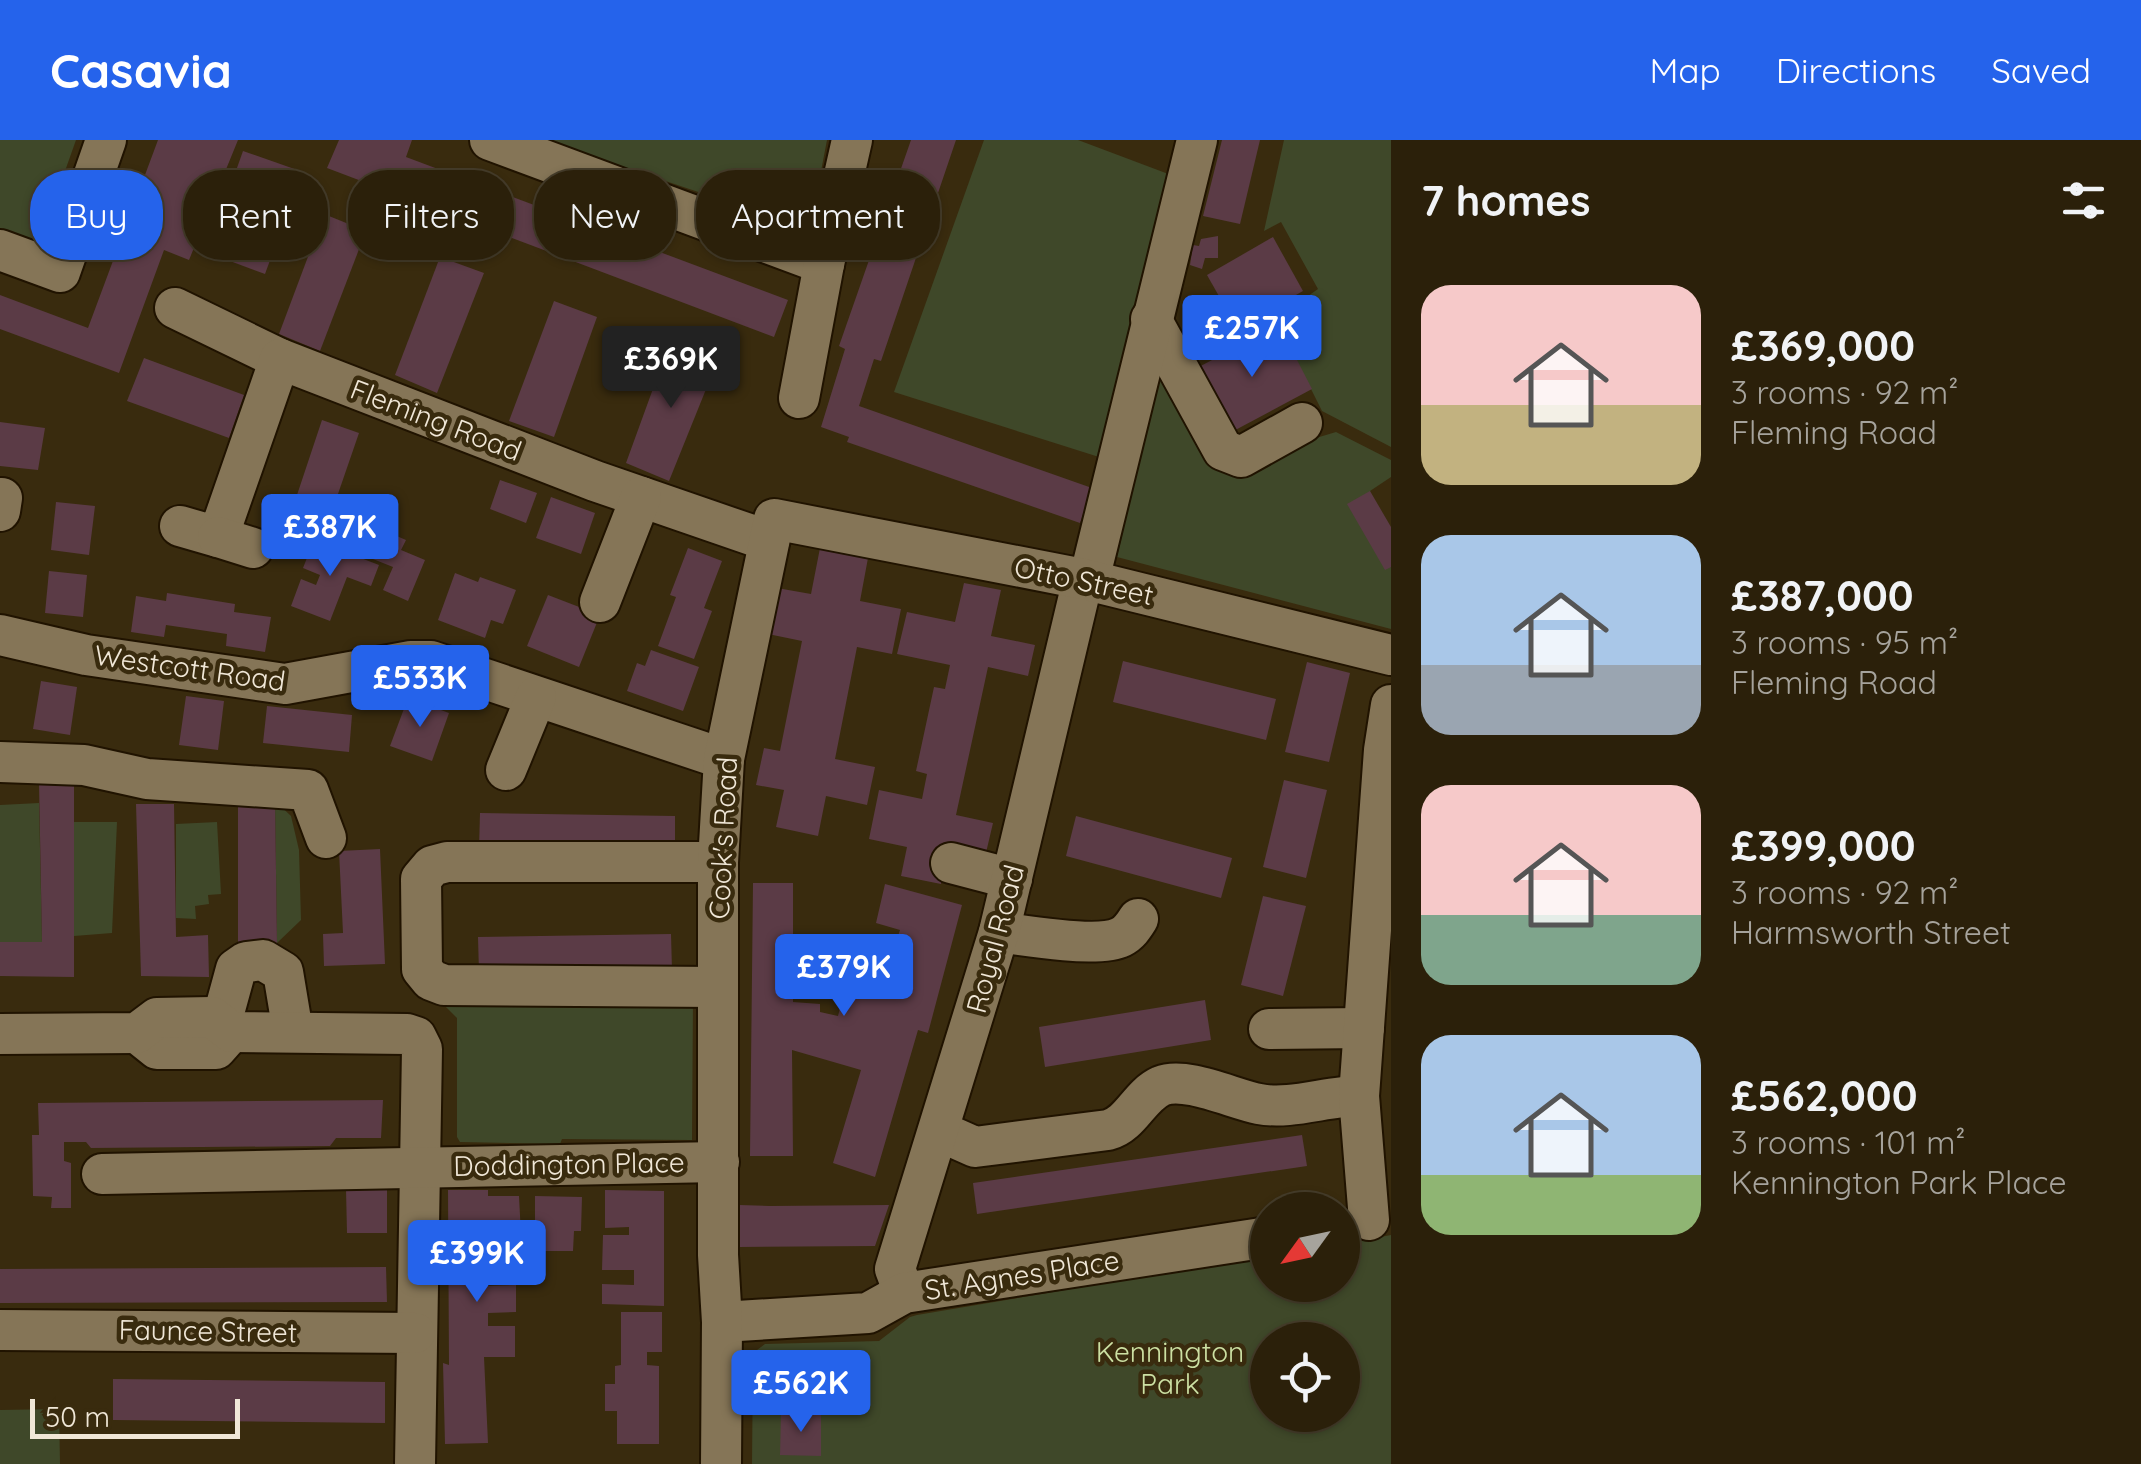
<!DOCTYPE html>
<meta charset="utf-8">
<style>
body{margin:0;font-family:Quicksand,sans-serif;background:#372d18;color:#f1f3f6;height:100vh;display:flex;flex-direction:column;font-size:38px;white-space:nowrap}
*{box-sizing:border-box;margin:0}
p{font-size:32px;color:#a6a39c}
.icon{flex:none;width:55px;height:55px;fill:none;stroke:currentColor;stroke-width:2;stroke-linecap:round;stroke-linejoin:round}
.map{position:relative;flex:1;overflow:hidden}
.side{display:flex;flex-direction:column;background:#2b200a;width:750px}
.side>*{flex:none}
.guide{position:absolute;left:30px;top:30px;width:950px;height:90px;display:flex;gap:20px}
.needle{width:65px;rotate:237deg}
.controls{position:absolute;left:1250px;top:1052px;display:grid;gap:20px}
.controls a{display:grid;place-items:center;width:110px;height:110px;border-radius:50%;background:#2b200a;box-shadow:0 2px 8px #0004,0 0 0 2px #473e2b;font-size:50px}
.scale{position:absolute;left:30px;bottom:25px;width:210px;box-sizing:border-box;padding-left:10px;border:5px solid #f0e7d7;border-top:0;font-size:28px;line-height:35px;white-space:nowrap;color:#f0e7d7;-webkit-text-stroke:8px #392b0e;paint-order:stroke}
.price{position:absolute;translate:-50% -85px;padding:0 22px;border-radius:10px;background:#2563eb;color:#fff;font-size:32px;line-height:65px;filter:drop-shadow(0 2px 5px #0008)}
.price::after{content:'';position:absolute;left:50%;top:60px;width:30px;height:22px;margin-left:-15px;background:inherit;clip-path:polygon(0 0,100% 0,50% 100%)}
.price.current{background:#222;color:#fff}
ul{padding:0;list-style:none}
li{display:flex;align-items:center;gap:30px;height:250px;padding:0 30px}
li span{display:grid;place-items:center;flex:none;width:280px;height:200px;border-radius:30px;color:#555}
li>.icon{margin-inline-start:auto}
span .icon{width:120px;height:120px;fill:#fffc;stroke-width:1}
li b{font-size:42px}
h2{display:flex;justify-content:space-between;align-items:center;height:120px;padding:0 30px;font-size:42px}
.chip{padding:0 35px;border-radius:40px;background:#2b200a;box-shadow:0 2px 8px #0004,0 0 0 2px #473e2b;font-size:35px;line-height:90px}
.chip.current{background:#2563eb;color:#fff}
header{display:flex;align-items:center;gap:60px;box-sizing:border-box;height:140px;padding:0 50px;background:#2563eb;color:#fff}
header strong{font-size:48px}
nav{display:flex;gap:55px;margin-inline-start:auto;font-size:35px}
main{display:flex;flex:1;min-height:0}
.map>svg:first-child{display:block}
.green{fill:#3f4829;fill-rule:evenodd}
.building{fill:#5b3b46}
.lines{fill:none;stroke-linecap:round;stroke-linejoin:round}
.minor-casing{stroke:#201300;stroke-width:44}
.minor{stroke:#857557;stroke-width:40}
.labels{text-anchor:middle;stroke-width:9;stroke-linejoin:round;paint-order:stroke}
.street-label{font-size:28px;fill:#f0e7d7;stroke:#392b0e}
.park-label{font-size:28px;fill:#cce0a3;stroke:#392b0e}
</style>
<header>
<strong>Casavia</strong>
<nav><a>Map</a><a>Directions</a><a>Saved</a></nav>
</header>
<main>
<div class="map">
<svg width="1391" height="1324" viewBox="0 0 1391 1324">
<rect width="100%" height="100%" fill="#392b0e"/>
<!-- green -->
<g class="green">
<polygon points="0,0 76,0 36,113 0,98"/>
<polygon points="543,0 827,0 813,73 806,77 787,70 782,80"/>
<polygon points="984,0 1078,0 1171,35 1099,317 894,252"/>
<polygon points="1284,0 1391,0 1391,307 1322,271 1279,185 1278,177 1318,149 1281,82 1264,91"/>
<polygon points="1172,233 1225,329 1302,288 1316,298 1336,292 1391,320 1391,337 1370,351 1391,427 1391,489 1117,417 1159,236"/>
<polygon points="275,661 291,676 299,710 301,780 277,803"/>
<polygon points="39,663 42,802 0,802 0,665"/>
<polygon points="74,682 117,682 112,793 74,796"/>
<polygon points="217,682 221,754 208,755 209,764 195,766 196,779 176,778 176,684"/>
<polygon points="443,853 693,858 692,1000 562,999 560,1004 460,1002 457,997 457,878 444,865"/>
<path d="M1391 1095V1324H752L753 1213 765 1204 879 1201 910 1177 917 1175 1267 1116 1268 1145H1342L1343 1104ZM1268 1200H1342V1275H1268Z"/>
<polygon points="59,1269 60,1324 0,1324 0,1270"/>
</g>
<!-- building -->
<g class="building">
<polygon points="158,0 238,0 189,120 164,110 119,233 0,189 0,155 88,188"/>
<polygon points="339,0 412,0 406,17 788,160 774,197 327,28"/>
<polygon points="911,0 956,0 881,221 874,219 859,266 1092,348 1080,383 847,302 849,297 821,287 845,209 839,206"/>
<polygon points="1222,0 1260,0 1240,84 1203,76"/>
<polygon points="243,11 303,32 293,63 232,42"/>
<polygon points="324,74 366,91 320,211 279,194"/>
<polygon points="217,82 276,104 265,134 206,112"/>
<polygon points="1218,96 1218,118 1205,118 1202,129 1190,125 1193,105 1199,106 1201,99"/>
<polygon points="1273,97 1303,151 1237,188 1207,135"/>
<polygon points="440,117 484,133 437,253 395,235"/>
<polygon points="554,161 597,177 554,297 509,281"/>
<polygon points="1279,185 1312,249 1226,295 1191,231"/>
<polygon points="670,202 717,222 669,341 626,323"/>
<polygon points="144,218 244,255 229,298 127,261"/>
<polygon points="322,280 359,293 329,380 293,367"/>
<polygon points="0,282 45,288 38,330 0,326"/>
<polygon points="500,340 537,353 526,383 490,369"/>
<polygon points="1370,351 1391,387 1391,427 1385,430 1347,364"/>
<polygon points="551,357 595,373 581,414 536,398"/>
<polygon points="56,362 95,366 89,415 51,410"/>
<polygon points="385,391 406,400 401,410 425,420 408,461 383,450 393,427 373,419"/>
<polygon points="314,400 379,425 371,446 347,437 330,481 291,466 301,439 316,445 320,435 303,428"/>
<polygon points="688,408 722,421 704,468 712,471 694,519 658,506 676,457 670,455"/>
<polygon points="820,408 868,418 860,461 901,469 892,514 857,507 835,619 875,627 867,665 826,656 818,696 776,687 784,650 756,645 764,608 780,611 802,501 768,494 777,448 811,454"/>
<polygon points="49,431 87,435 83,477 45,473"/>
<polygon points="455,433 478,442 480,437 516,450 503,484 491,480 485,498 438,480"/>
<polygon points="964,443 1001,450 991,496 1035,505 1028,536 988,527 956,675 993,683 985,717 948,708 941,744 901,736 907,707 869,699 879,650 922,659 927,634 916,631 934,547 945,549 950,525 897,514 907,472 955,482"/>
<polygon points="167,453 235,464 234,472 271,477 265,512 226,506 227,494 166,485 164,497 131,492 136,456 166,461"/>
<polygon points="548,455 600,475 579,527 527,506"/>
<polygon points="651,510 699,527 683,571 627,551 637,523 645,526"/>
<polygon points="1123,521 1276,559 1266,600 1113,562"/>
<polygon points="1307,522 1350,533 1329,622 1285,612"/>
<polygon points="41,541 77,547 70,595 33,589"/>
<polygon points="186,556 224,561 218,610 179,605"/>
<polygon points="408,558 449,573 432,621 390,606"/>
<polygon points="267,566 352,575 349,612 263,603"/>
<polygon points="1284,640 1327,650 1306,738 1263,727"/>
<polygon points="39,642 74,643 74,837 0,836 0,802 42,802"/>
<polygon points="275,661 277,803 238,804 238,662"/>
<polygon points="136,664 174,664 176,797 208,795 209,837 141,836"/>
<polygon points="480,673 675,676 675,712 479,709"/>
<polygon points="1076,676 1232,718 1221,758 1066,716"/>
<polygon points="380,709 385,824 324,826 323,794 343,793 339,711"/>
<polygon points="753,743 793,743 793,862 820,864 820,872 838,876 847,840 877,848 882,832 858,825 865,797 895,805 900,790 876,783 885,744 962,765 928,893 918,890 875,1037 833,1023 861,930 792,910 793,1016 750,1016"/>
<polygon points="1263,756 1306,766 1283,856 1241,845"/>
<polygon points="671,794 672,830 479,833 478,797"/>
<polygon points="1205,860 1211,900 1045,927 1039,887"/>
<polygon points="383,960 381,998 336,998 330,1006 91,1008 86,1002 64,1002 64,1021 71,1023 71,1068 51,1068 52,1057 33,1056 32,995 39,995 38,963"/>
<polygon points="1302,995 1307,1026 977,1074 973,1043"/>
<polygon points="346,1049 387,1049 387,1093 347,1093"/>
<polygon points="448,1050 488,1050 488,1056 519,1056 521,1095 487,1095 487,1100 522,1101 522,1117 515,1116 515,1131 485,1131 485,1146 516,1145 516,1172 488,1173 488,1186 515,1186 515,1217 484,1217 488,1303 445,1304 443,1223 449,1225"/>
<polygon points="605,1050 664,1051 664,1166 602,1164 602,1144 634,1145 634,1130 602,1130 603,1095 629,1095 629,1087 605,1088"/>
<polygon points="535,1056 582,1057 581,1091 574,1091 573,1111 542,1111 542,1091 535,1091"/>
<polygon points="739,1065 770,1066 889,1065 875,1106 738,1107"/>
<polygon points="386,1127 387,1162 0,1163 0,1129"/>
<polygon points="621,1172 662,1172 662,1212 647,1212 647,1225 659,1226 659,1304 617,1304 617,1271 605,1271 605,1244 615,1244 615,1226 621,1225"/>
<polygon points="1268,1205 1268,1241 1262,1241 1260,1206"/>
<polygon points="113,1239 385,1242 385,1283 113,1280"/>
<polygon points="781,1274 821,1274 821,1316 780,1315"/>
</g>
<g class="lines">
<defs>
<g id="minor">
<polyline points="490,0 824,124"/>
<polyline points="0,110 60,132 106,0"/>
<polyline points="175,168 280,219"/>
<polyline points="1151,179 1223,310 1241,317 1302,283"/>
<polyline points="799,258 824,124 852,0"/>
<polyline points="0,371 2,358"/>
<polyline points="180,386 218,397 280,219 595,341 769,401"/>
<polyline points="218,397 253,408"/>
<polyline points="1089,440 1197,0"/>
<polyline points="600,462 641,357"/>
<polyline points="0,495 86,515 285,544 411,521 431,521 724,619"/>
<polyline points="0,622 84,625 147,639 308,650 326,698"/>
<polyline points="506,630 536,557"/>
<polyline points="951,723 1012,739"/>
<path d="M999 792C1025 796 1099 808 1121 797 1129 793 1133 787 1138 779"/>
<polyline points="717,847 444,845 431,840 422,829 421,739 432,726 447,722 718,722"/>
<polyline points="221,884 236,829 246,822 263,820 283,832 293,892"/>
<polyline points="1269,889 1364,888"/>
<polyline points="137,893 157,909 216,909 231,892"/>
<polyline points="0,894 137,893 157,878 212,877 231,892 407,894 416,897 422,909 415,1324"/>
<path d="M939 991 975 1007 1108 990C1131 984 1139 956 1161 946 1186 936 1233 959 1259 964 1291 970 1327 956 1359 956"/>
<polyline points="102,1034 719,1022"/>
<polyline points="1369,1080 1359,956 1384,610 1391,565"/>
<polyline points="904,1153 895,1129 999,792 1083,439"/>
<polyline points="722,1182 868,1173 904,1153 1268,1097"/>
<polyline points="0,1190 415,1193"/>
<polyline points="721,1324 722,1182 718,1115 718,722 724,619 774,379 1083,439 1391,515"/>
</g>
</defs>
<!-- minor casing -->
<use href="#minor" class="minor-casing"/>
<!-- minor -->
<use href="#minor" class="minor"/>
</g>
<g class="labels">
<!-- street labels -->
<g class="street-label">
<text transform="translate(436 280) rotate(21)" y="10">Fleming Road</text>
<text transform="translate(1084 441) rotate(12)" y="10">Otto Street</text>
<text transform="translate(190 528) rotate(8)" y="10">Westcott Road</text>
<text transform="translate(723 698) rotate(-87)" y="10">Cook's Road</text>
<text transform="translate(995 799) rotate(-75)" y="10">Royal Road</text>
<text transform="translate(569 1024) rotate(-1)" y="10">Doddington Place</text>
<text transform="translate(1022 1135) rotate(-9)" y="10">St. Agnes Place</text>
<text transform="translate(208 1191) rotate(1)" y="10">Faunce Street</text>
</g>
<!-- park labels -->
<g class="park-label">
<text x="1170" y="1222">Kennington<tspan x="1170" dy="32">Park</tspan></text>
</g>
</g>
</svg>
<div class="controls">
<a><svg class="needle" viewBox="-14 -14 28 28"><path d="M0-13l5 13h-10z" fill="#e53935"/><path d="M0 13l5-13h-10z" fill="#a6a39c"/></svg></a>
<a><svg class="icon" aria-label="locate" viewBox="0 0 24 24"><circle cx="12" cy="12" r="6"/><path d="M12 2v4M12 18v4M2 12h4M18 12h4"/></svg></a>
</div>
<div class="scale">50 m</div>
<b class="price" style="left:1252px;top:240px">£257K</b>
<b class="price current" style="left:671px;top:271px">£369K</b>
<b class="price" style="left:330px;top:439px">£387K</b>
<b class="price" style="left:420px;top:590px">£533K</b>
<b class="price" style="left:844px;top:879px">£379K</b>
<b class="price" style="left:477px;top:1165px">£399K</b>
<b class="price" style="left:801px;top:1295px">£562K</b>
<div class="guide">
<a class="chip current">Buy</a>
<a class="chip">Rent</a>
<a class="chip">Filters</a>
<a class="chip">New</a>
<a class="chip">Apartment</a>
</div>
</div>
<section class="side">
<h2>7 homes<svg class="icon" aria-label="filters" viewBox="0 0 24 24"><path d="M4 7h16M4 17h16"/><circle cx="9" cy="7" r="2"/><circle cx="15" cy="17" r="2"/></svg></h2>
<ul>
<li><span style="background:linear-gradient(#f6c9c9 60%,#c2b280 0)"><svg class="icon" aria-label="home" viewBox="0 0 24 24"><path d="M3 11l9-7 9 7M6 9v11h12V9"/></svg></span><div><b>£369,000</b><p>3 rooms · 92 m²</p><p>Fleming Road</p></div></li>
<li><span style="background:linear-gradient(#a9c7e8 65%,#9aa5b1 0)"><svg class="icon" aria-label="home" viewBox="0 0 24 24"><path d="M3 11l9-7 9 7M6 9v11h12V9"/></svg></span><div><b>£387,000</b><p>3 rooms · 95 m²</p><p>Fleming Road</p></div></li>
<li><span style="background:linear-gradient(#f6c9c9 65%,#7fa58c 0)"><svg class="icon" aria-label="home" viewBox="0 0 24 24"><path d="M3 11l9-7 9 7M6 9v11h12V9"/></svg></span><div><b>£399,000</b><p>3 rooms · 92 m²</p><p>Harmsworth Street</p></div></li>
<li><span style="background:linear-gradient(#a9c7e8 70%,#8fb573 0)"><svg class="icon" aria-label="home" viewBox="0 0 24 24"><path d="M3 11l9-7 9 7M6 9v11h12V9"/></svg></span><div><b>£562,000</b><p>3 rooms · 101 m²</p><p>Kennington Park Place</p></div></li>
</ul>
</section>
</main>
